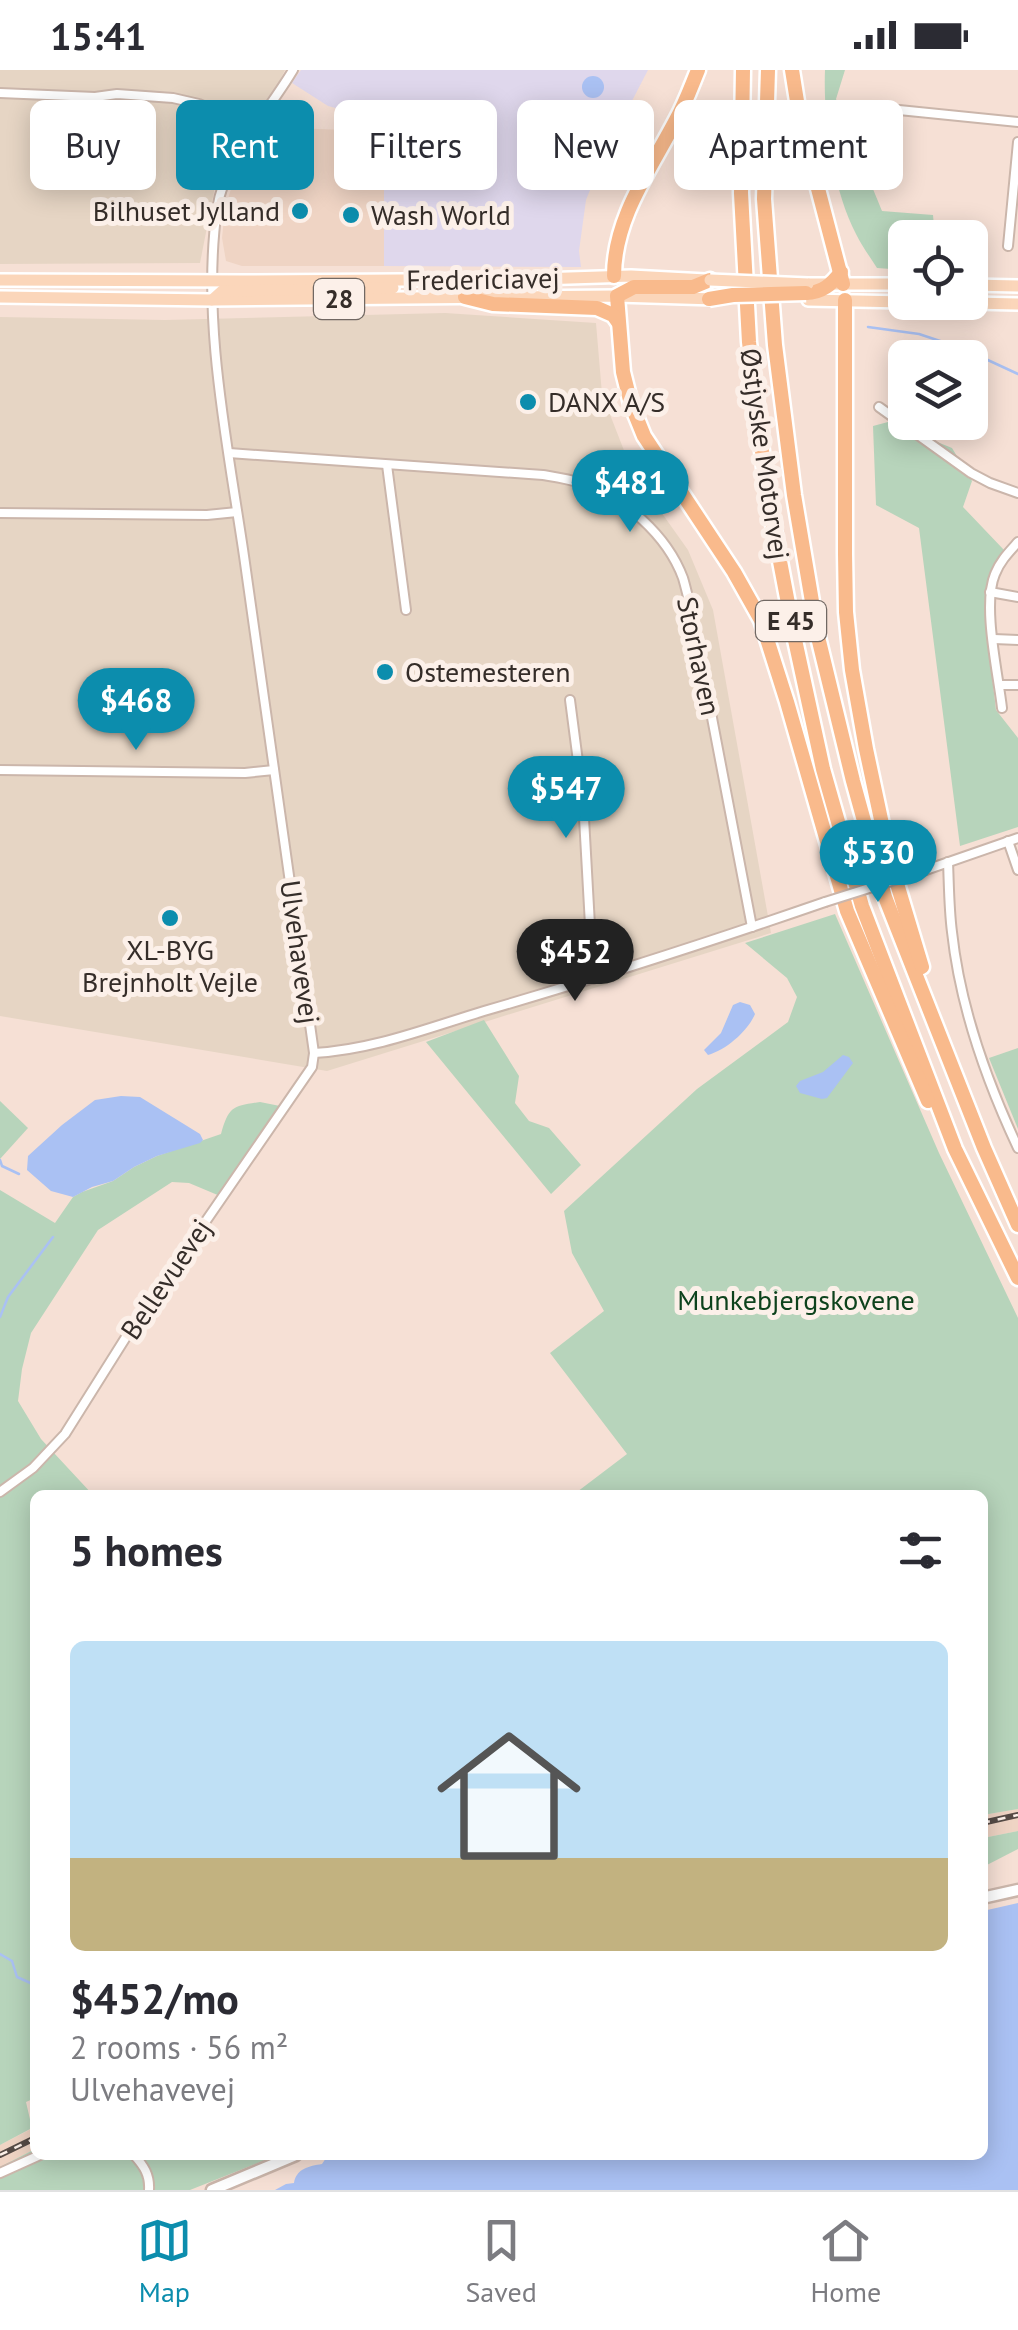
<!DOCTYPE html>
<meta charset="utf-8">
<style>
body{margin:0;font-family:"PT Sans",sans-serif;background:#f7f7f7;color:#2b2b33;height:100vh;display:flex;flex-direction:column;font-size:38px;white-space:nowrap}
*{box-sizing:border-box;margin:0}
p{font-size:32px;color:#7c7c81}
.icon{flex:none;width:55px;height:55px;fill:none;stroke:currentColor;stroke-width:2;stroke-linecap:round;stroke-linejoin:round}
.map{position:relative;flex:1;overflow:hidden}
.details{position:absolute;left:30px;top:1420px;width:958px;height:670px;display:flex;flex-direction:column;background:#fff;border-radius:15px;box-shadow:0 5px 25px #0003}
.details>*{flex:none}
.banner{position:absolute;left:30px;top:30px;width:960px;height:90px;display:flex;gap:20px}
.controls{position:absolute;left:888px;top:150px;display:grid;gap:20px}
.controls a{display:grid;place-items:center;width:100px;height:100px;border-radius:15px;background:#fff;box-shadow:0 5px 25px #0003;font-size:50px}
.price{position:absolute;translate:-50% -85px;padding:0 22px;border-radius:35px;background:#0c8dad;color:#fff;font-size:32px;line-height:65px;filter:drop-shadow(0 2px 5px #0008)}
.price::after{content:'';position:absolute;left:50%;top:60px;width:30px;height:22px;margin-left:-15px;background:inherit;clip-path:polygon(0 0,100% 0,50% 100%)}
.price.active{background:#222;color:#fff}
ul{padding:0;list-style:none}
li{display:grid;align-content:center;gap:20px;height:530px;padding:0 40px}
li+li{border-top:2px solid #e1e1e2}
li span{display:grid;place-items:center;height:310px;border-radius:15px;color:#555}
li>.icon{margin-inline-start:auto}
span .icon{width:180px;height:180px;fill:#fffc;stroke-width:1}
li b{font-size:42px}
h2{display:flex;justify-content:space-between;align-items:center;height:120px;padding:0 40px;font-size:42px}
.pill{padding:0 35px;border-radius:15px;background:#fff;box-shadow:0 5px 25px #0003;font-size:35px;line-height:90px}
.pill.active{background:#0c8dad;color:#fff}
.status{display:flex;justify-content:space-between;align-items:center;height:70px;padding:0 50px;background:#fff;direction:ltr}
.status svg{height:28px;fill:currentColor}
.tab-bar{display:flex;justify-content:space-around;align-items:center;height:140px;border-top:2px solid #e1e1e2;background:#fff;font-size:28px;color:#7c7c81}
.tab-bar a{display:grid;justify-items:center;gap:5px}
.tab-bar .active{color:#0c8dad}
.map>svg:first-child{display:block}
.built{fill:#efd4c4}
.industrial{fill:#e6d5c4}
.education{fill:#dfd7ec}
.green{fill:#b7d4bb}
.water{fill:#aac1f3}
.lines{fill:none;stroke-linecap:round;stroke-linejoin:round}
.stream{stroke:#aac1f3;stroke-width:2.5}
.street-casing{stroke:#cbb6ab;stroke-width:12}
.secondary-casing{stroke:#cbb6ab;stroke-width:15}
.primary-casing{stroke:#fff;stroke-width:16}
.highway-casing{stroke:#fff;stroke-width:19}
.street{stroke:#fff;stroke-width:8}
.secondary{stroke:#fff;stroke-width:10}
.primary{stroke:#fbd6ba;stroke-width:11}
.highway{stroke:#f9ba8c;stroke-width:14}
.rail-casing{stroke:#564b46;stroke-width:6}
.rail{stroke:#fcf0e9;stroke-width:2.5;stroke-dasharray:8;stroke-linecap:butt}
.street-bridge-casing{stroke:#cbb6ab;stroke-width:12;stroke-linecap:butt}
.primary-bridge-casing{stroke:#fff;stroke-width:16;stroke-linecap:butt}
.highway-bridge-casing{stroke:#fff;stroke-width:19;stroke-linecap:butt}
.street-bridge{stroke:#fff;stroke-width:8}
.primary-bridge{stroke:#fbd6ba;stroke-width:11}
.highway-bridge{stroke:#f9ba8c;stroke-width:14}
.poi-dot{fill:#0c8dad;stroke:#fcf0e9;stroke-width:4}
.labels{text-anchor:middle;stroke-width:10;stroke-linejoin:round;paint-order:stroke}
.shield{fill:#fcf0e9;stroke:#716863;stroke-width:2.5}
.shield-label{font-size:25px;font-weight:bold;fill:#352d29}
.poi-label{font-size:28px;fill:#352d29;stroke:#fcf0e9;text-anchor:start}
.street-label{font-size:28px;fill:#352d29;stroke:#fcf0e9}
.park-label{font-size:28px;fill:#0d421c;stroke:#fcf0e9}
</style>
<div class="status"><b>15:41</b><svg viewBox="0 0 49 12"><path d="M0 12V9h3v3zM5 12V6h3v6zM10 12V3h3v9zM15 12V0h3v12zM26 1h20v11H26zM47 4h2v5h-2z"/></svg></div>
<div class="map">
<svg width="1018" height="2120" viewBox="0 0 1018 2120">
<rect width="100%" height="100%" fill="#f6e0d5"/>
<!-- built -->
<g class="built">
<polygon points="262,57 346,60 384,93 384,196 242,196 226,191 222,168 225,138 239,94"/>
<polygon points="1018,1739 1018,1761 983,1768 983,1745"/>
<polygon points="35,2057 35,2079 0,2097 0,2075"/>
</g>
<!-- industrial -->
<g class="industrial">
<polygon points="0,0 285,0 278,14 220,91 200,193 0,194"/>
<polygon points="445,243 596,253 602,324 632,401 688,480 713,540 771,863 327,1001 0,946 0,247 165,250"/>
</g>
<!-- education -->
<polygon class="education" points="301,0 648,0 605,83 586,130 579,181 581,197 384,196 384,93 346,60 355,43 328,36 292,13"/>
<!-- green -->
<g class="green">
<path d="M825 0H845L836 29 882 141 933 145 935 167 905 168V200L877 198C870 187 862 176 856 164 833 120 823 50 825 0Z"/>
<polygon points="888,352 952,378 972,411 963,437 1004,480 989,506 985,546 996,640 1018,668 1018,757 960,776 919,458 876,435 873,356"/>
<polygon points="835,844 939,1083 1018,1248 1018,1739 983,1745 982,1425 573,1425 627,1384 550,1283 604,1241 572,1183 564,1141 697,1019 788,952 797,927 787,908 745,873"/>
<polygon points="484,950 519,1006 515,1033 529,1051 549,1058 581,1095 551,1124 426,972"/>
<polygon points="1018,978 1018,1059 989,988"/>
<polygon points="0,1031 28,1058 0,1089"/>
<path d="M260 1032 280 1036 220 1126 189 1113 172 1112 98 1160 31 1263 22 1299 18 1331 41 1369 93 1425H35V2028L26 2032 32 2058 0 2075V1120L55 1153 73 1127 82 1122 113 1111 134 1097 157 1086 221 1064C229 1036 233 1036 260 1032Z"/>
<polygon points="1018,1761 1018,1779 983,1797 983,1768"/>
<polygon points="35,2079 35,2085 278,2085 190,2120 0,2120 0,2097"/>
</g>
<!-- water -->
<g class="water">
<circle cx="593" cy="17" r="11"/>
<path d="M740 932 750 935 755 944C748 961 726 980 708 985L704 980 721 963 733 935Z"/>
<polygon points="843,985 849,987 853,993 827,1028 822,1029 800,1023 796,1016 800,1011 823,1002"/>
<polygon points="121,1026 140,1027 200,1064 203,1070 200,1073 157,1086 134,1097 113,1111 92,1117 73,1127 51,1121 27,1100 28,1086 62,1055 95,1030"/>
<path d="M1018 1833V2120H275L286 2114 294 2113C296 2099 309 2096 322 2094L326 2088 335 2085H982L983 1841Z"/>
</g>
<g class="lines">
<!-- stream -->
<g class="stream">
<polyline points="868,257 919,264 964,279 1018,304"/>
<polyline points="0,1090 2,1096 19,1104"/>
<polyline points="0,1247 8,1227 53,1167"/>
<polyline points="0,1884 12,1891 17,1907 35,1915"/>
</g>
<defs>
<g id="street">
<polyline points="0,23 95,27 117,24 173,28 199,34 220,43 252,61"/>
<polyline points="899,40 1018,52"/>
<polyline points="1008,176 1018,72"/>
<polyline points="879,337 971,403 990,413 1018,423"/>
<path d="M229 383 543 405C555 407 569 409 581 413 624 427 667 465 683 508 686 518 688 528 691 538L752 857"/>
<polyline points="387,395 406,540"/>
<polyline points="0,443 207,445 237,442"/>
<polyline points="990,522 1018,527"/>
<polyline points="994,569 1018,570"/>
<polyline points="999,615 1018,615"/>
<polyline points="570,630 583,730 593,909"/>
<path d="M1002 638C998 603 982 535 995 504 1000 491 1009 482 1018 472"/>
<polyline points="0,700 245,703 274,700"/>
<polyline points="1008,771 1018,800"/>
<path d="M948 792C949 815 949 839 952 862 960 936 987 1012 1018 1078"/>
<polyline points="920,802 1018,768"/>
<path d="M314 983C372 980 428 958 484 941 598 908 712 871 825 832"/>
<path d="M0 1422 33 1398 65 1364 126 1267 312 997 314 983C291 817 267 652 244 486 228 376 201 250 217 139 225 87 267 44 293 0"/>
<path d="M134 2085C144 2096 150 2105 149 2120"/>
<polyline points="0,2103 40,2085"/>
</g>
<g id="secondary">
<polyline points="982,1828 1018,1820"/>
<polyline points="212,2120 296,2085"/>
</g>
<g id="primary">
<polyline points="0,210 244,211 539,209 631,206 706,210"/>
<polyline points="808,214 905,214"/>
<polyline points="970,215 1018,216"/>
<polyline points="0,227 212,230 617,226 715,229"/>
<polyline points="212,230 222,221 393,218"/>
<polyline points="808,230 905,232"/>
<polyline points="924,232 1018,234"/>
</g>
<g id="highway">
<polyline points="743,0 741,123 749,272 767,423 795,570 823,699 862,836 955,1079 1018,1208"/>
<polyline points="768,0 764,129 775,275 794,425 818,567 853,711 885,827 984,1078 1018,1155"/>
<polyline points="792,0 800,50 843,214"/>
<path d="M614 206C614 148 650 100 676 50 685 34 691 17 698 0"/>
<polyline points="710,210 693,217 634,217 617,226 623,302 631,334 644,366 734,502 761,550 787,632 847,841 928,1031"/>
<path d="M806 223C822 223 832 214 841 202"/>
<polyline points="465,227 493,234 597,238 613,245 618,252"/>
<polyline points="845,230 845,484 846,542 852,600 866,679 889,787 922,897"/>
</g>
</defs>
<!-- street casing -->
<use href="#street" class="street-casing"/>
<!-- secondary casing -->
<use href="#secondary" class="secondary-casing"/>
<!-- primary casing -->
<use href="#primary" class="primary-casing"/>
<!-- highway casing -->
<use href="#highway" class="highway-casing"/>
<!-- street -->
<use href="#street" class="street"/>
<!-- secondary -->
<use href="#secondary" class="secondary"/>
<!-- primary -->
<use href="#primary" class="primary"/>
<!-- highway -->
<use href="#highway" class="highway"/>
<defs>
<g id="rail">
<polyline points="982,1753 1018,1745"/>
<polyline points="0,2085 35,2068"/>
</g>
</defs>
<!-- rail casing -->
<use href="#rail" class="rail-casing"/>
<!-- rail -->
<use href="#rail" class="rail"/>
<defs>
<polyline id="street-bridge" points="825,832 920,802"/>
<polyline id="primary-bridge" points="710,210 808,214"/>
<polyline id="highway-bridge" points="709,229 733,225 806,223"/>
</defs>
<!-- street-bridge casing -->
<use href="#street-bridge" class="street-bridge-casing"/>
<!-- primary-bridge casing -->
<use href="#primary-bridge" class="primary-bridge-casing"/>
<!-- highway-bridge casing -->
<use href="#highway-bridge" class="highway-bridge-casing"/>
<!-- street-bridge -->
<use href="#street-bridge" class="street-bridge"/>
<!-- primary-bridge -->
<use href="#primary-bridge" class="primary-bridge"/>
<!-- highway-bridge -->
<use href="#highway-bridge" class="highway-bridge"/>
</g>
<!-- markers -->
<g class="poi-dot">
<circle cx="300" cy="141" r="10"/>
<circle cx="351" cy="145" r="10"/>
<circle cx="528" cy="332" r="10"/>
<circle cx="385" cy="602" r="10"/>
<circle cx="170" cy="848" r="10"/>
</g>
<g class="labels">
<!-- shield labels -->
<g class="shield">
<rect x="314" y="209" width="50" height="40" rx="8"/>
<rect x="756" y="531" width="70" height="40" rx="8"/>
</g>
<g class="shield-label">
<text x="339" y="238">28</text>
<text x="791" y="560">E 45</text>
</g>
<!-- poi labels -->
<g class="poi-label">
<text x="280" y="151" text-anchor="end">Bilhuset Jylland</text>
<text x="371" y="155">Wash World</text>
<text x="548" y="342">DANX A/S</text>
<text x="405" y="612">Ostemesteren</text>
<text x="170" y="890" text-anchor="middle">XL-BYG<tspan x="170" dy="32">Brejnholt Vejle</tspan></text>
</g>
<!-- street labels -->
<g class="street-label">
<text transform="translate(483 209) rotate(-1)" y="10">Fredericiavej</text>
<text transform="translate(765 384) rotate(82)" y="10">Østjyske Motorvej</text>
<text transform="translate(699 586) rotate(78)" y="10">Storhaven</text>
<text transform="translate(300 882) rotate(82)" y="10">Ulvehavevej</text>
<text transform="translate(166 1209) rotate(-56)" y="10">Bellevuevej</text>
</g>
<!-- park labels -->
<g class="park-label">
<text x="796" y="1240">Munkebjergskovene</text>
</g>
</g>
</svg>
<div class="controls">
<a><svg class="icon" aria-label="locate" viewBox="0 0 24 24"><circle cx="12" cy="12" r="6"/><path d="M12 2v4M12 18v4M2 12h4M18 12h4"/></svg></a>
<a><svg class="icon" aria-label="layers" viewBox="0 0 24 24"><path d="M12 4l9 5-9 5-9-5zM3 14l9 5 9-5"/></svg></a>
</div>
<b class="price" style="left:630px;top:465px">$481</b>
<b class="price" style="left:136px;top:683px">$468</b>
<b class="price" style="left:566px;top:771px">$547</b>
<b class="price" style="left:878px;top:835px">$530</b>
<b class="price active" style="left:575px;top:934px">$452</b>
<div class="banner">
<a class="pill">Buy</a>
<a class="pill active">Rent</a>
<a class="pill">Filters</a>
<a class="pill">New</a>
<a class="pill">Apartment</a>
</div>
<section class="details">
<h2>5 homes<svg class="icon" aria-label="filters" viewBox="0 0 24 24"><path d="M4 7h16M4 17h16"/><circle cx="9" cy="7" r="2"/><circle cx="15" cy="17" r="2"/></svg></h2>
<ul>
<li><span style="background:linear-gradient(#bfe0f5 70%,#c2b280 0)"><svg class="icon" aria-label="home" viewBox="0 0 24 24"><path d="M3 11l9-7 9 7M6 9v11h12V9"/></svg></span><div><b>$452/mo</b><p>2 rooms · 56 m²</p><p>Ulvehavevej</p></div></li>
</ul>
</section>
</div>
<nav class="tab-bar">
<a class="active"><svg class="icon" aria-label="map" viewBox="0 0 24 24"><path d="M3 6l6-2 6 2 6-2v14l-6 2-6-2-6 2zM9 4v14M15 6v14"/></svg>Map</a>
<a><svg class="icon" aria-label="saved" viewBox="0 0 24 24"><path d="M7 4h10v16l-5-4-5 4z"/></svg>Saved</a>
<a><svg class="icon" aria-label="home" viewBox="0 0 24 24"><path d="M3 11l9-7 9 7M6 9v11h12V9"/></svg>Home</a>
</nav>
